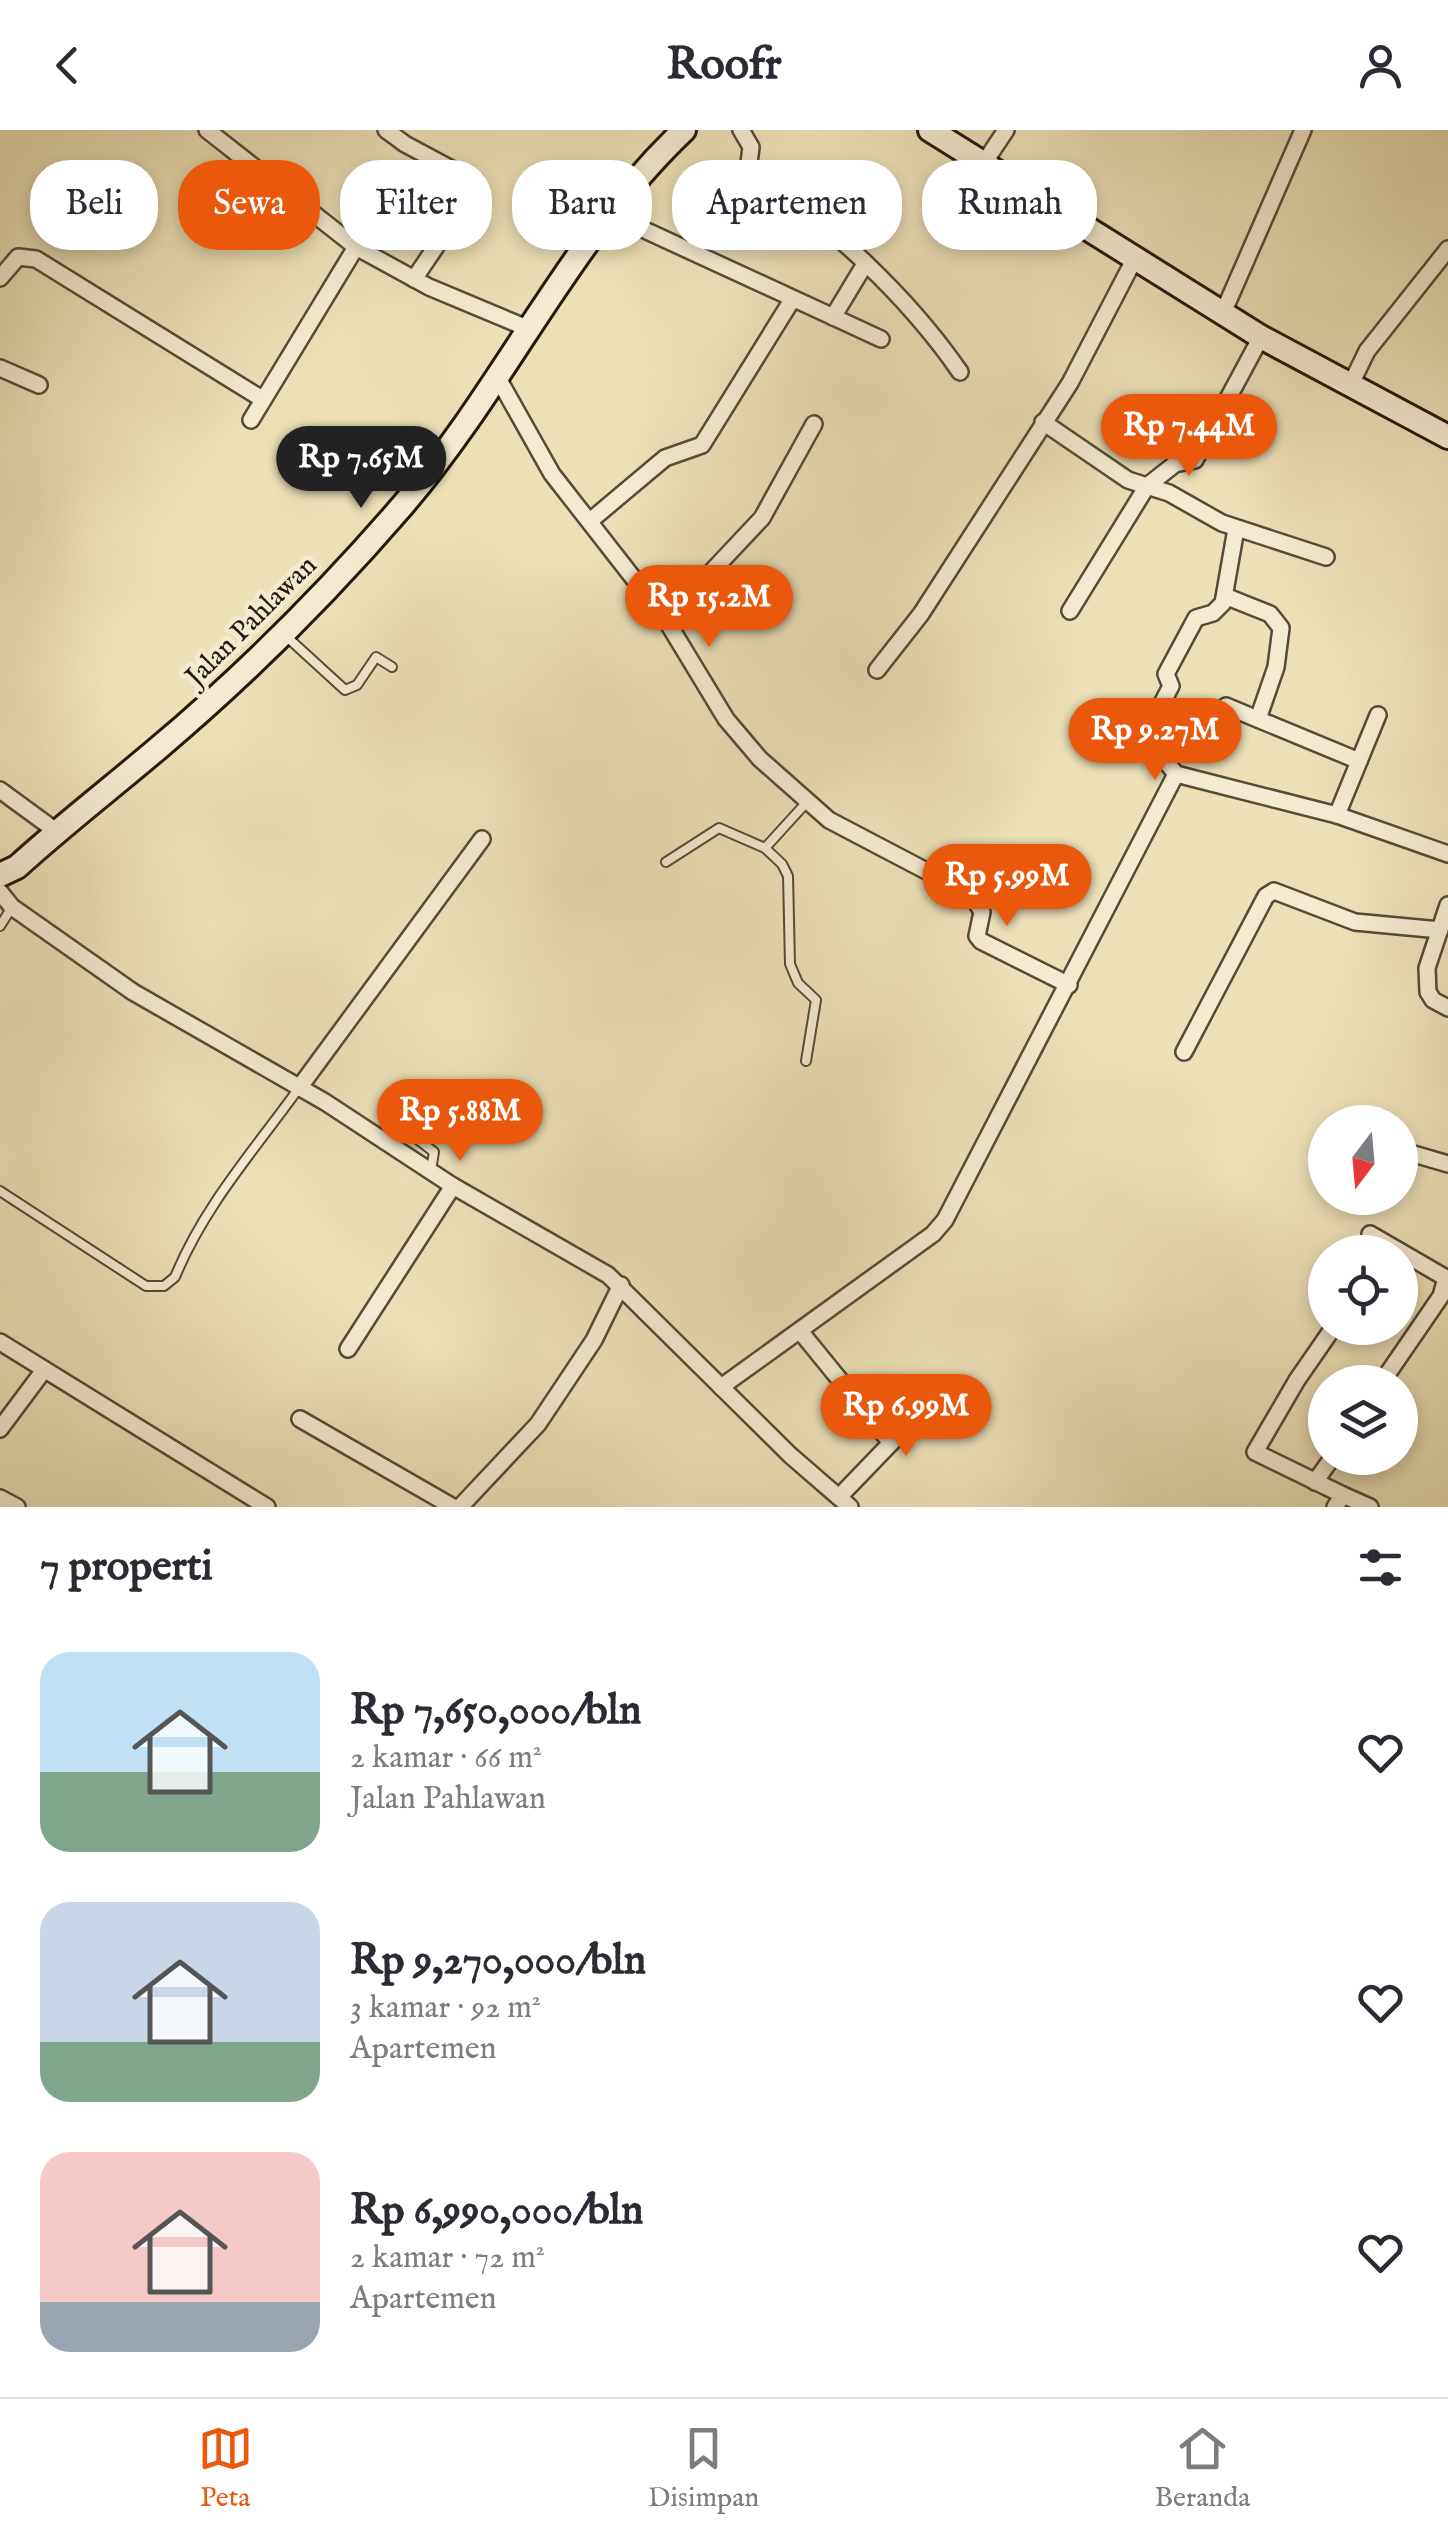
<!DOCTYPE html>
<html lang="id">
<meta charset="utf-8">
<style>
body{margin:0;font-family:"IM FELL English",serif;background:#f2f2f3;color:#2b2b33;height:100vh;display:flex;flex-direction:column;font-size:38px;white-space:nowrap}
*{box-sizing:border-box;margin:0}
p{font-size:32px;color:#7c7c81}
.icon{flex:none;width:55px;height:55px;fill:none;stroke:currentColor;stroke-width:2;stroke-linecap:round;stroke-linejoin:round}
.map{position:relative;height:1377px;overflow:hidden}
.details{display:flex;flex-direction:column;background:#fff;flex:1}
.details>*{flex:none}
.hud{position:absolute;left:30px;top:30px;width:1390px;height:90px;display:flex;gap:20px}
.needle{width:65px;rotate:196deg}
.buttons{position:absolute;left:1308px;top:975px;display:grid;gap:20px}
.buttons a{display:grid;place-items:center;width:110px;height:110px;border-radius:50%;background:#fff;box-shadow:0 5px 15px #0003;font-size:50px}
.price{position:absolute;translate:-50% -85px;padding:0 22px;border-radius:35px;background:#ea580c;color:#fff;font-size:32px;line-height:65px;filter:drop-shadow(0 2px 5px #0008)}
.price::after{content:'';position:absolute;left:50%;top:60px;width:30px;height:22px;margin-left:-15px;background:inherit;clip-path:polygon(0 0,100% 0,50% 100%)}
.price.on{background:#222;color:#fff}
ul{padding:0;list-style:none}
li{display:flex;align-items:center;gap:30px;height:250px;padding:0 40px}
li span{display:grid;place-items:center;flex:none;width:280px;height:200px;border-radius:30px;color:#555}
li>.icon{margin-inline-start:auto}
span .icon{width:120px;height:120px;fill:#fffc;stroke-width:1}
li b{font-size:42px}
h2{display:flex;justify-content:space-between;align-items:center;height:120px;padding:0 40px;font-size:42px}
.tag{padding:0 35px;border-radius:40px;background:#fff;box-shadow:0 5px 15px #0003;font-size:35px;line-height:90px}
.tag.on{background:#ea580c;color:#fff}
header{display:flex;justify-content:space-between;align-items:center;height:130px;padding:0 40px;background:#fff;font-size:45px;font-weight:800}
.menu{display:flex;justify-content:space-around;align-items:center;height:140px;border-top:2px solid #e1e1e2;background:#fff;font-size:28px;color:#7c7c81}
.menu a{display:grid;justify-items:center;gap:5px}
.menu .on{color:#ea580c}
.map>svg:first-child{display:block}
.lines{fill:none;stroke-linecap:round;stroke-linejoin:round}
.service-casing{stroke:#564b36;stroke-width:12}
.minor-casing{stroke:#564b36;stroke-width:20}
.secondary-casing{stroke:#24190b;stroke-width:28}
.service{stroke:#f3ebd0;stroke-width:8}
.minor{stroke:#f3ebd0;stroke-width:15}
.secondary{stroke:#f3ebd0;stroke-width:22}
.labels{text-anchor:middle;stroke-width:9;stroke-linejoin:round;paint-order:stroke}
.street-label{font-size:28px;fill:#24190b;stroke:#f3ebd0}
</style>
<header><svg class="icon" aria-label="back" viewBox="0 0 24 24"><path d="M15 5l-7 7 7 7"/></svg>Roofr<svg class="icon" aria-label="person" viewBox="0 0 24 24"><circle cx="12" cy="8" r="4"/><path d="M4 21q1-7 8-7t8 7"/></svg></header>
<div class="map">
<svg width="1448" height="1377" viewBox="0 0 1448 1377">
<rect width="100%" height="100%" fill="#ece0b7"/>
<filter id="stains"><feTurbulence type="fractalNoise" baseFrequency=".002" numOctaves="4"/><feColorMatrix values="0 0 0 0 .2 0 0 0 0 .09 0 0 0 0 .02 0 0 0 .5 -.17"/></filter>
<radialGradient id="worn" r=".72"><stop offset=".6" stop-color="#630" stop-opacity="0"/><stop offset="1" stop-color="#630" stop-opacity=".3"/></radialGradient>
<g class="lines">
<defs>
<g id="service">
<polyline points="287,507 345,560 357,555 376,527 392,537"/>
<polyline points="666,732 719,698 765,718"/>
<polyline points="0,796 12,777"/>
<polyline points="806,931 816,870 798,853 790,834 788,746 782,734 765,718 806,673"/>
<polyline points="431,1040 434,1022 416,1008 413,999 432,970"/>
<path d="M0 1061 146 1156H164L175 1147C204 1076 255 1019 299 958"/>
</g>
<g id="minor">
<polyline points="207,0 356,117 429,157 527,198"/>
<polyline points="386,0 405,14 476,52 477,56 414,149"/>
<path d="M741 0 751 17 749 33 754 39C831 98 905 162 960 242"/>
<polyline points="982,36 1006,0"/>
<polyline points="610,84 881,209"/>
<polyline points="0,148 18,127 36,129 262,269"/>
<polyline points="1223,183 1303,0"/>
<polyline points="833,187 865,134"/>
<polyline points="0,238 39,255"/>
<polyline points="498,248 552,344 666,490 726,589 760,629 829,690 972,765 982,782 977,806 981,811 1069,855"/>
<polyline points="1350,256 1367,221 1448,119"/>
<polyline points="251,290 356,117"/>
<polyline points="1043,292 1128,350 1169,363 1222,393 1326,427"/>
<polyline points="590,391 665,328 702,315 792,170"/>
<polyline points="1236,399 1223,473 1213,483 1196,488 1166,544 1171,556 1145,606 1176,644 1337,685 1448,724"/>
<polyline points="1225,466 1270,484 1281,498 1276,537 1258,589"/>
<polyline points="1070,481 1147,356 1175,334 1195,330 1261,207"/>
<polyline points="666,490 762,388 814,294"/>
<polyline points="877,540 921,484 1070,253 1134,130"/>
<polyline points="1226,576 1359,631"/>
<polyline points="0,660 56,701"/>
<polyline points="1337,685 1378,585"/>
<polyline points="0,762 12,777 133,862 325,972 453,1056 608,1145 790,1325 850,1377"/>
<polyline points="1448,775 1427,838 1428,862 1433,870 1448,878"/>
<polyline points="1184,922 1266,766 1274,761 1355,792 1440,800"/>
<polyline points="299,958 482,709"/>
<polyline points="1400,1020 1448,1034"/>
<polyline points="1370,1104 1446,1148 1441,1166 1382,1252"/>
<polyline points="1333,1198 1297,1250 1255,1322 1343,1365"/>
<polyline points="800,1201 891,1313"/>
<polyline points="0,1212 267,1377"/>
<polyline points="348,1219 453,1056"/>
<polyline points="721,1257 933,1104 945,1090 1176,644"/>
<polyline points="300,1289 453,1377"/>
<polyline points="0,1299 44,1240"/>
<polyline points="1315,1352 1332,1328"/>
<polyline points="839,1367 942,1260"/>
<polyline points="0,1368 17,1377"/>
<polyline points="460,1377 538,1294 594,1210 621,1155"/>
<polyline points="1335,1377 1343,1365 1370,1377"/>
</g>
<g id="secondary">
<polyline points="930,0 1261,207 1448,307"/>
<path d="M0 745 17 737C62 696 110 659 156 620 244 546 328 462 403 375 506 255 569 109 684 0"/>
</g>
</defs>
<!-- service casing -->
<use href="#service" class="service-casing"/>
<!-- minor casing -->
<use href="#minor" class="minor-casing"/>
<!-- secondary casing -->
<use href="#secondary" class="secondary-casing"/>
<!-- service -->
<use href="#service" class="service"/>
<!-- minor -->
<use href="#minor" class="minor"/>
<!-- secondary -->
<use href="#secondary" class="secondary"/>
</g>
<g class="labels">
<!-- street labels -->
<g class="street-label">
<text transform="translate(250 490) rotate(-45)" y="10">Jalan Pahlawan</text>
</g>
</g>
<rect width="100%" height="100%" filter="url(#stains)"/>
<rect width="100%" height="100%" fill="url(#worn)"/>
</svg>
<div class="buttons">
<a><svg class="needle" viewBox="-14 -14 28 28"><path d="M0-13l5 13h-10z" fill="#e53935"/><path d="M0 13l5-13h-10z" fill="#7c7c81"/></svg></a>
<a><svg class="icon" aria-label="locate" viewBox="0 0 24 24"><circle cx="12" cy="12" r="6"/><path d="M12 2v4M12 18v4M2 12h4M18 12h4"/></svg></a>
<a><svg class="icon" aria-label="layers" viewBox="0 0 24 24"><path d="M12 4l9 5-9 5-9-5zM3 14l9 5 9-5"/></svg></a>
</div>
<b class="price" style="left:1189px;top:349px">Rp 7.44M</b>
<b class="price on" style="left:361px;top:381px">Rp 7.65M</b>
<b class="price" style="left:709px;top:520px">Rp 15.2M</b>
<b class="price" style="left:1155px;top:653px">Rp 9.27M</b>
<b class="price" style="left:1007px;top:799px">Rp 5.99M</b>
<b class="price" style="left:460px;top:1034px">Rp 5.88M</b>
<b class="price" style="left:906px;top:1329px">Rp 6.99M</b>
<div class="hud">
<a class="tag">Beli</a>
<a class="tag on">Sewa</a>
<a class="tag">Filter</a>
<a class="tag">Baru</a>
<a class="tag">Apartemen</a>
<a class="tag">Rumah</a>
</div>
</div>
<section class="details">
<h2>7 properti<svg class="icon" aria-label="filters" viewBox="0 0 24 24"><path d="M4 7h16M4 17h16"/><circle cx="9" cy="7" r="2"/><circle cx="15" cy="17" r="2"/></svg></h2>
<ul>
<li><span style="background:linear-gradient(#bfe0f5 60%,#7fa58c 0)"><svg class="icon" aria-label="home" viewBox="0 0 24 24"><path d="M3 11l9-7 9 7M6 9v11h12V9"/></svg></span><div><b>Rp 7,650,000/bln</b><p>2 kamar · 66 m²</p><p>Jalan Pahlawan</p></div><svg class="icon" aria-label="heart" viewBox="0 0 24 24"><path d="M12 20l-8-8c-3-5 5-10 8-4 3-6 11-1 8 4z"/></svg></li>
<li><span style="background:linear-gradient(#c9d6e8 70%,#7fa58c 0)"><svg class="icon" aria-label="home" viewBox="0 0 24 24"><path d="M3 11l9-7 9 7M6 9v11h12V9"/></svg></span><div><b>Rp 9,270,000/bln</b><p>3 kamar · 92 m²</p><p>Apartemen</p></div><svg class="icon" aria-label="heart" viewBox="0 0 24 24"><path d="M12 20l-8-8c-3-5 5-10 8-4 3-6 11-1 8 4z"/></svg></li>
<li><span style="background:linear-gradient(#f6c9c9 75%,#9aa5b1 0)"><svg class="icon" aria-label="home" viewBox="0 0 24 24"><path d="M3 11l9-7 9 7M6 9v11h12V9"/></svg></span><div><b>Rp 6,990,000/bln</b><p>2 kamar · 72 m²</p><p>Apartemen</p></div><svg class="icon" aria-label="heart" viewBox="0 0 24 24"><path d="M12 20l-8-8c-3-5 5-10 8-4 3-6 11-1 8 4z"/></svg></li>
</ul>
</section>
<nav class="menu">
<a class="on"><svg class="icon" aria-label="map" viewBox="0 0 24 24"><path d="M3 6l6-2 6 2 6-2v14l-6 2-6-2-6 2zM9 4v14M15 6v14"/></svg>Peta</a>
<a><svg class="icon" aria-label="saved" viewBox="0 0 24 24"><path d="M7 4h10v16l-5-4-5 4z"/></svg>Disimpan</a>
<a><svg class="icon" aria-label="home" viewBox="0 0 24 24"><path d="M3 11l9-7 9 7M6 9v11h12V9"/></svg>Beranda</a>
</nav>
